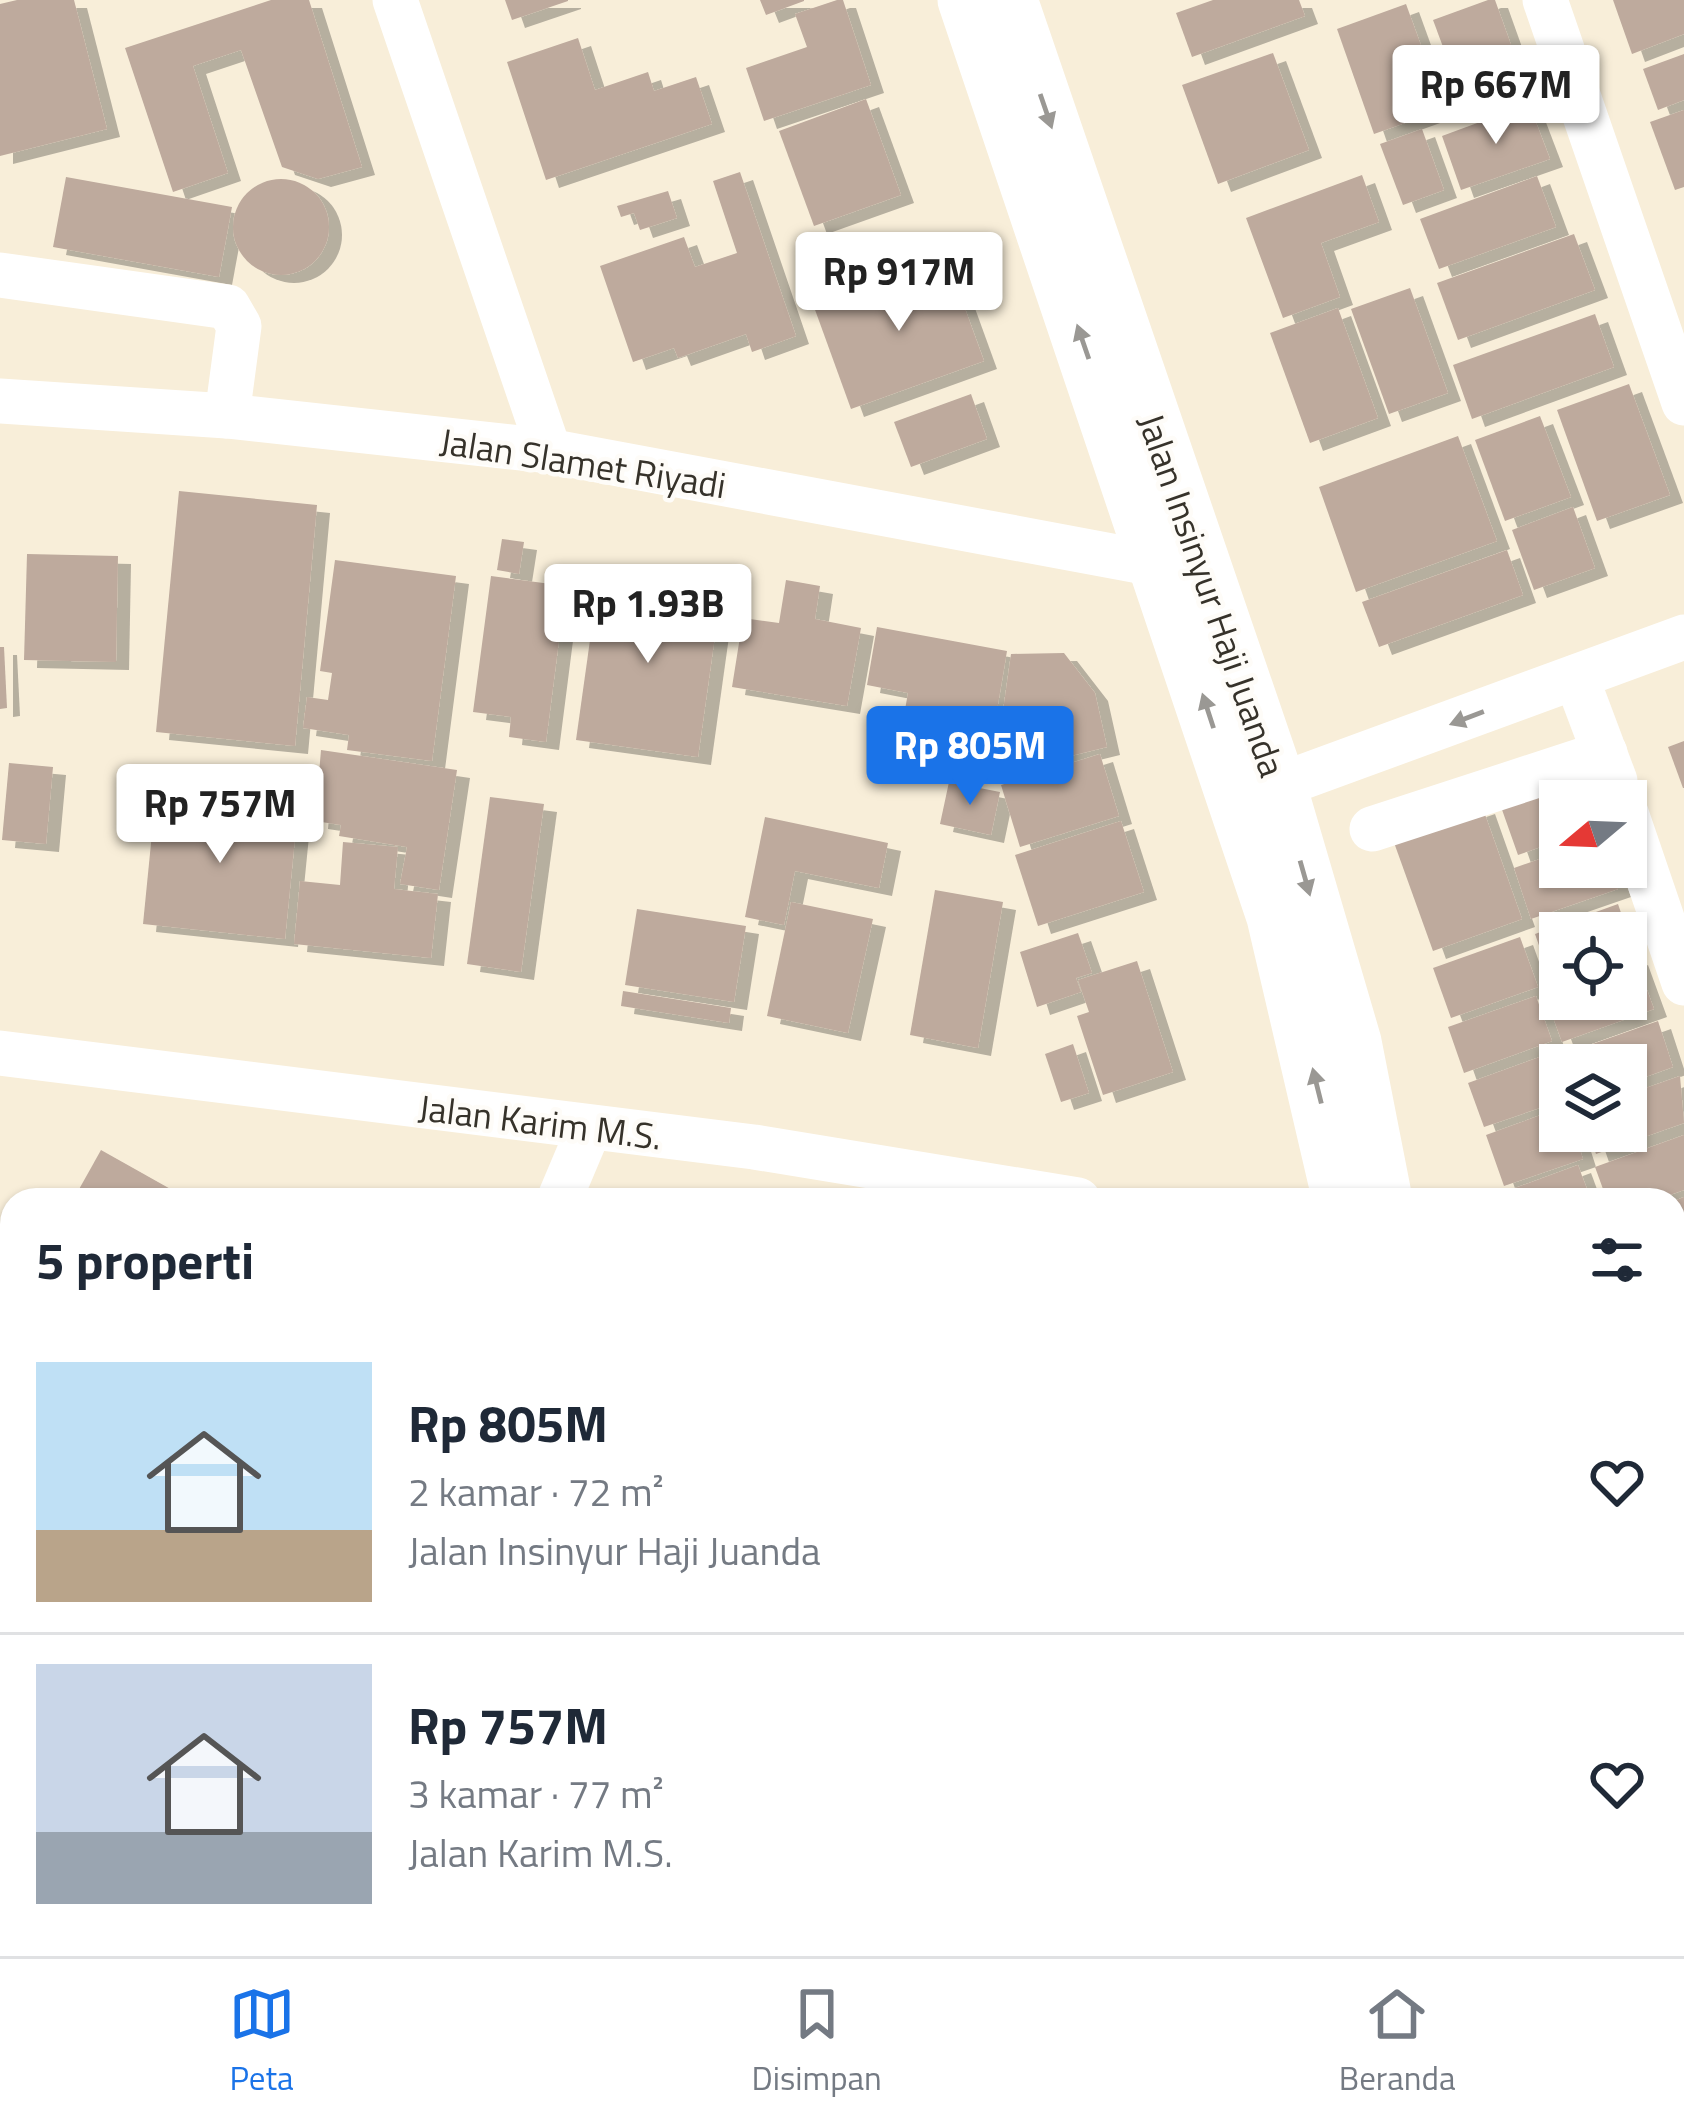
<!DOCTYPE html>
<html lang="id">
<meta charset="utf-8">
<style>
body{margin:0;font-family:"Titillium Web",sans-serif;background:#f2f2f3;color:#1f2937;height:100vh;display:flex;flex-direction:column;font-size:45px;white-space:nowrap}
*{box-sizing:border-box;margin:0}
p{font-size:39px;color:#747a83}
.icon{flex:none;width:66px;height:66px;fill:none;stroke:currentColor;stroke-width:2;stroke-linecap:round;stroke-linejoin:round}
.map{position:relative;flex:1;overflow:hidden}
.panel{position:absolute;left:0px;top:1188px;width:1686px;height:768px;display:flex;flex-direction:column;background:#fff;border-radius:36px 36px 0 0;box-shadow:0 3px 9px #0004}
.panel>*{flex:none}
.needle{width:78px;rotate:251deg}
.fabs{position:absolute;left:1539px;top:780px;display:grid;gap:24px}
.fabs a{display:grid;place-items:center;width:108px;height:108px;border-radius:0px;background:#fff;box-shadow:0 3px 9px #0004;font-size:60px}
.price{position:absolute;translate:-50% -102px;padding:0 27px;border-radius:12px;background:#fff;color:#222;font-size:39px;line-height:78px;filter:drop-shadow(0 3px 6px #0008)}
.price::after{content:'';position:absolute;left:50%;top:72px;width:36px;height:27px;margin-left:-18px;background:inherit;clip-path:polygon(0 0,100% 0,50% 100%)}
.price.current{background:#1a73e8;color:#fff}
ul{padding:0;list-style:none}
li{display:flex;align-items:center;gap:36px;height:300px;padding:0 36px}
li+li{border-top:3px solid #e0e1e3}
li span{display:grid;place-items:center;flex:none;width:336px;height:240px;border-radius:0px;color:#555}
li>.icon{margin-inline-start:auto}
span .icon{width:144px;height:144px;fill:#fffc;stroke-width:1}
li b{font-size:51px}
h2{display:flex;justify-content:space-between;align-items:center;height:144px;padding:0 36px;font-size:51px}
.tab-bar{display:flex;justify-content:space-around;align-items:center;height:168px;border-top:3px solid #e0e1e3;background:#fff;font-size:33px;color:#747a83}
.tab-bar a{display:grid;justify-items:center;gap:6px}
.tab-bar .current{color:#1a73e8}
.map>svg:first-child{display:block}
.building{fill:#beaa9d;filter:url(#shadow)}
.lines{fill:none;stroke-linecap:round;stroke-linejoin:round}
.minor{stroke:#fff;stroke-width:45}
.major{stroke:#fff;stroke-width:57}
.oneway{fill:#9a9894}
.labels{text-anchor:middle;stroke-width:9;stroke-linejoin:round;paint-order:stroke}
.street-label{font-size:36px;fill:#36322a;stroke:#fefcf8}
</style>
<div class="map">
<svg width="1684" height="1956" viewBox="0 0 1684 1956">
<defs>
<filter id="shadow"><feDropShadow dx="13" dy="8" stdDeviation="0" flood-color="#0004"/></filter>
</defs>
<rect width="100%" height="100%" fill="#f8eed9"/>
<!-- building -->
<g class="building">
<polygon points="17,0 74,0 107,129 0,156 0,4"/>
<polygon points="271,0 309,0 362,167 318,179 282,167 241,50 193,66 228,173 173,192 125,48"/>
<polygon points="505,0 568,0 568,1 512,20"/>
<polygon points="760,0 804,0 804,1 766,15"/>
<polygon points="837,0 843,0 871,85 764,121 746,68 807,47 795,14"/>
<polygon points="1213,0 1299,0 1305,16 1192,57 1176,13"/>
<polygon points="1488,0 1495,0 1525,84 1465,106 1433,20"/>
<polygon points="1613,0 1684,0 1684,34 1632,54"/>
<polygon points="1406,4 1444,109 1374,134 1337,29"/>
<polygon points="578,38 595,90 648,72 654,91 696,77 712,124 546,180 507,62"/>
<polygon points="1273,53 1309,150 1218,184 1182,85"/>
<polygon points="1684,54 1684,100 1658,110 1643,69"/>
<polygon points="866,99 901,195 814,226 779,131"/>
<polygon points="1529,104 1550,159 1461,190 1442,136"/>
<polygon points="1684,110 1684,187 1675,190 1650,122"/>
<polygon points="1422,129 1444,190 1403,205 1380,144"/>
<polygon points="740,172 796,336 752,352 746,334 678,358 674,348 633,362 600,266 684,237 695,267 737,253 713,181"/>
<polygon points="1362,175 1379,222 1321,243 1340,297 1283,318 1246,218"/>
<polygon points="1537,176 1556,227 1439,269 1420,219"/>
<polygon points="66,177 232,207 219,277 53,247"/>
<circle cx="281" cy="227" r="48"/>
<polygon points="668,191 677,218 640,230 634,213 621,217 617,206"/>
<polygon points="1574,234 1595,290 1458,340 1437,283"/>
<polygon points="890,235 903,269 814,302 801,268"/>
<polygon points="947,259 984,361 851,409 814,307"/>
<polygon points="1410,288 1448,393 1389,414 1351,309"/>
<polygon points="1338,308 1378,418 1310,443 1270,333"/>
<polygon points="1595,314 1614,367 1472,419 1453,365"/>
<polygon points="1629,384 1670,495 1597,521 1557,410"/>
<polygon points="971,394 987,439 911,467 894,422"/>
<polygon points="1540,416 1571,497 1505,521 1475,440"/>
<polygon points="1458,436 1497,541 1356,592 1319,487"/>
<polygon points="179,491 317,505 295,746 156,732"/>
<polygon points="1573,507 1595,568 1534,590 1512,530"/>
<polygon points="502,539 524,542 519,574 497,570"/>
<polygon points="1507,550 1523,595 1379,647 1362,602"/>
<polygon points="27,554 118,556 116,662 24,660"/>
<polygon points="335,560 456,576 432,761 347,750 349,735 303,728 307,697 328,700 332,673 320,671"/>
<polygon points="491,576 566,586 546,742 509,737 511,717 473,712"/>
<polygon points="599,576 721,593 698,757 576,740"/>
<polygon points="786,580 820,586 815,619 861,628 847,706 732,687 743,618 779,623"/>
<polygon points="877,627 1007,651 995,722 979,719 971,762 957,760 954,776 895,765 908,693 867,685"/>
<polygon points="0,647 4,647 7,708 0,709"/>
<polygon points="1064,653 1095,693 1107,747 1050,761 1038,717 1003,711 1011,654"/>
<polygon points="1684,741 1684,788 1683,788 1668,747"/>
<polygon points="321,750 457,770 439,890 400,884 407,847 339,836 341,825 315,821"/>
<polygon points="1100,754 1119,816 1020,847 1001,785"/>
<polygon points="9,763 53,767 46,844 2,840"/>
<polygon points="1580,776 1589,801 1560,801 1560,840 1518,855 1500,804"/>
<polygon points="949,782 1000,792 991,835 940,824"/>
<polygon points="156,793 298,808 285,939 143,924"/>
<polygon points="490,797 544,804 521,972 467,964"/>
<polygon points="1482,806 1522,919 1433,951 1392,837"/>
<polygon points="765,817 888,843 879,888 795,871 784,925 745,917"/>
<polygon points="1121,821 1144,892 1038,926 1015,855"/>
<polygon points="343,842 398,847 394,889 438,894 431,958 294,944 300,881 340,885"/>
<polygon points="1560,852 1560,867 1610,867 1618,889 1531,919 1514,868"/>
<polygon points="935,890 1003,902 978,1048 910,1035"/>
<polygon points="791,902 873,919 848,1033 767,1016"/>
<polygon points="1618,904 1633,948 1626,951 1626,933 1560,933 1560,974 1550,977 1535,934"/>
<polygon points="637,909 746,926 734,1002 625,985"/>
<polygon points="1078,933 1092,973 1076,978 1081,992 1037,1007 1020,952"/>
<polygon points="1520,937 1538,987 1451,1018 1433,968"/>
<polygon points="1635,957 1654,1009 1562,1042 1543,990 1560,984 1560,999 1626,999 1626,961"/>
<polygon points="1137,961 1173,1072 1103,1095 1077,1016 1089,1012 1078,980"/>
<polygon points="623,991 731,1008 729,1023 621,1006"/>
<polygon points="1536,996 1552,1041 1464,1073 1448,1027"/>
<polygon points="1658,1021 1673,1067 1626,1084 1626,1065 1564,1065 1561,1055"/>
<polygon points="1073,1044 1089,1093 1061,1102 1045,1054"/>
<polygon points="1548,1054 1560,1088 1560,1101 1484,1127 1468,1083"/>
<polygon points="1680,1076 1684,1123 1596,1154 1588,1131 1626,1131 1626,1095"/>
<polygon points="1560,1108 1560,1131 1574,1131 1583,1159 1504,1186 1486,1135"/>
<polygon points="1684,1135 1684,1190 1655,1200 1607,1200 1595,1167"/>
<polygon points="101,1150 190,1200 73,1200"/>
<polygon points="1578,1165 1591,1200 1497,1200 1496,1195"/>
<polygon points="1684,1197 1684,1257 1674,1260 1674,1201"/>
<polygon points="1684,1268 1684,1322 1674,1326 1674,1272"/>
<polygon points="1684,1331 1684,1378 1674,1381 1674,1334"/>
<polygon points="12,1339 12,1429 0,1423 0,1364"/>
<polygon points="1684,1394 1684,1470 1683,1470 1674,1449 1674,1397"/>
<polygon points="0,1482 12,1490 12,1624 0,1617"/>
<polygon points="1675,1493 1684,1520 1684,1581 1674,1584"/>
<polygon points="12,1684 12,1846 0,1840 0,1705"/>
<polygon points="1684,1829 1684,1900 1683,1900 1674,1873 1674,1833"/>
<polygon points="0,1900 12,1907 12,1944 49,1944 43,1956 0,1956"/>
<polygon points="339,1944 494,1944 488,1956 333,1956"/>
<polygon points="618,1944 666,1944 674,1946 671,1956 615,1956"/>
<polygon points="706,1944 794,1944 792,1956 676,1956 678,1947 704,1952"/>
<polygon points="874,1944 953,1944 951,1956 873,1956"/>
<polygon points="1022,1944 1108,1944 1107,1956 1021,1956"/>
<polygon points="1147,1944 1285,1944 1284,1956 1146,1956"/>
</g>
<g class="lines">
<!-- minor -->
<g class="minor">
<polyline points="395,0 549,451"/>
<polyline points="1545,0 1684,403"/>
<polyline points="0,275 228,307 239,326 227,416"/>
<polyline points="0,401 227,416 549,451 1160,565"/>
<polyline points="1576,677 1615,781"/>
<polyline points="1278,786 1684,637"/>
<polyline points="1626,813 1684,983"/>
<polyline points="1372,829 1605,753"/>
<polyline points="0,1053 754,1147 1078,1200"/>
<polyline points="559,1200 589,1129"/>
<polyline points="1674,1707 1684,1703"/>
<polyline points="1674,1797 1684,1794"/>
<polyline points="1579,1944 1584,1956"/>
<polyline points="1634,1944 1638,1956"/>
<polyline points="205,1956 212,1944"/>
</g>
<!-- major -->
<g class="major">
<polyline points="966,0 1275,917 1341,1200"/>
<polyline points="1009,0 1278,786 1353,1042 1384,1200"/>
<polyline points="1419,1944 1420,1956"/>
<polyline points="1474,1944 1477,1956"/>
</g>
</g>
<!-- one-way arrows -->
<defs><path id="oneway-solid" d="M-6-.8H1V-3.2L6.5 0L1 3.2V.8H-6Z" transform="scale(3)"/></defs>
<g class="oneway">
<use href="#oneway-solid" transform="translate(1046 111) rotate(71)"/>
<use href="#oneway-solid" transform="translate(1083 342) rotate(-109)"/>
<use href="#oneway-solid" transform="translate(1208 711) rotate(-108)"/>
<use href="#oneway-solid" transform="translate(1467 718) rotate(159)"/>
<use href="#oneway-solid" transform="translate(1305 878) rotate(74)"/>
<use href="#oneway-solid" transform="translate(1317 1086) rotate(-104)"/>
</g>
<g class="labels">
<!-- street labels -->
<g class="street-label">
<text transform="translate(583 463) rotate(9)" y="13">Jalan Slamet Riyadi</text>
<text transform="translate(1212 595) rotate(71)" y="13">Jalan Insinyur Haji Juanda</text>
<text transform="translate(540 1122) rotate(7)" y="13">Jalan Karim M.S.</text>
</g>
</g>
</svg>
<div class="fabs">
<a><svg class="needle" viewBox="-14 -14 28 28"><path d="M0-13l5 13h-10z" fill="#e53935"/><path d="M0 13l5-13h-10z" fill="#747a83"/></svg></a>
<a><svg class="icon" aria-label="locate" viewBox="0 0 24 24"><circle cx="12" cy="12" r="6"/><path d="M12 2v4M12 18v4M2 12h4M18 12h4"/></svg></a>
<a><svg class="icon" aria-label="layers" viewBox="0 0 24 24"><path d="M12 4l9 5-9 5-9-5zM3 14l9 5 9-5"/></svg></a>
</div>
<b class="price" style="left:1496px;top:147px">Rp 667M</b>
<b class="price" style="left:899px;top:334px">Rp 917M</b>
<b class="price" style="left:648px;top:666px">Rp 1.93B</b>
<b class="price current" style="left:970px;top:808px">Rp 805M</b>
<b class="price" style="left:220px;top:866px">Rp 757M</b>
<section class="panel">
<h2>5 properti<svg class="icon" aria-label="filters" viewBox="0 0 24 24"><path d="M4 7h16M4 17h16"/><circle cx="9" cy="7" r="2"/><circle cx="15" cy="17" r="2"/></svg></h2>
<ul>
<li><span style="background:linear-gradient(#bfe0f5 70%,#b9a48a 0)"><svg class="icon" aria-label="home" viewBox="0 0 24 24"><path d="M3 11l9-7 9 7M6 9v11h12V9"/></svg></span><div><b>Rp 805M</b><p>2 kamar · 72 m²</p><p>Jalan Insinyur Haji Juanda</p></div><svg class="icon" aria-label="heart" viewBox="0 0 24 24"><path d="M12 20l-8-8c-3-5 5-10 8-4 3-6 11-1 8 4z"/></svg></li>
<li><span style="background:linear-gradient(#c9d6e8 70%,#9aa5b1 0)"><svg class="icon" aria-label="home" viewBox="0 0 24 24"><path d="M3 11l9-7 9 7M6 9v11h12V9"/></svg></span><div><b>Rp 757M</b><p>3 kamar · 77 m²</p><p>Jalan Karim M.S.</p></div><svg class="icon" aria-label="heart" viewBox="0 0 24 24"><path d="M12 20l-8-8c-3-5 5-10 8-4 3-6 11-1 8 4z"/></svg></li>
</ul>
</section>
</div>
<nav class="tab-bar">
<a class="current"><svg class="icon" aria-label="map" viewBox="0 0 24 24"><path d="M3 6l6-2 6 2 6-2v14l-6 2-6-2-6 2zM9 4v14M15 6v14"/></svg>Peta</a>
<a><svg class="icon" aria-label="saved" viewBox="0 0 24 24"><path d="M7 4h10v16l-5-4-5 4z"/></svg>Disimpan</a>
<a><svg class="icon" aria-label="home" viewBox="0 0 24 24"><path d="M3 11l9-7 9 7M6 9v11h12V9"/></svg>Beranda</a>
</nav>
